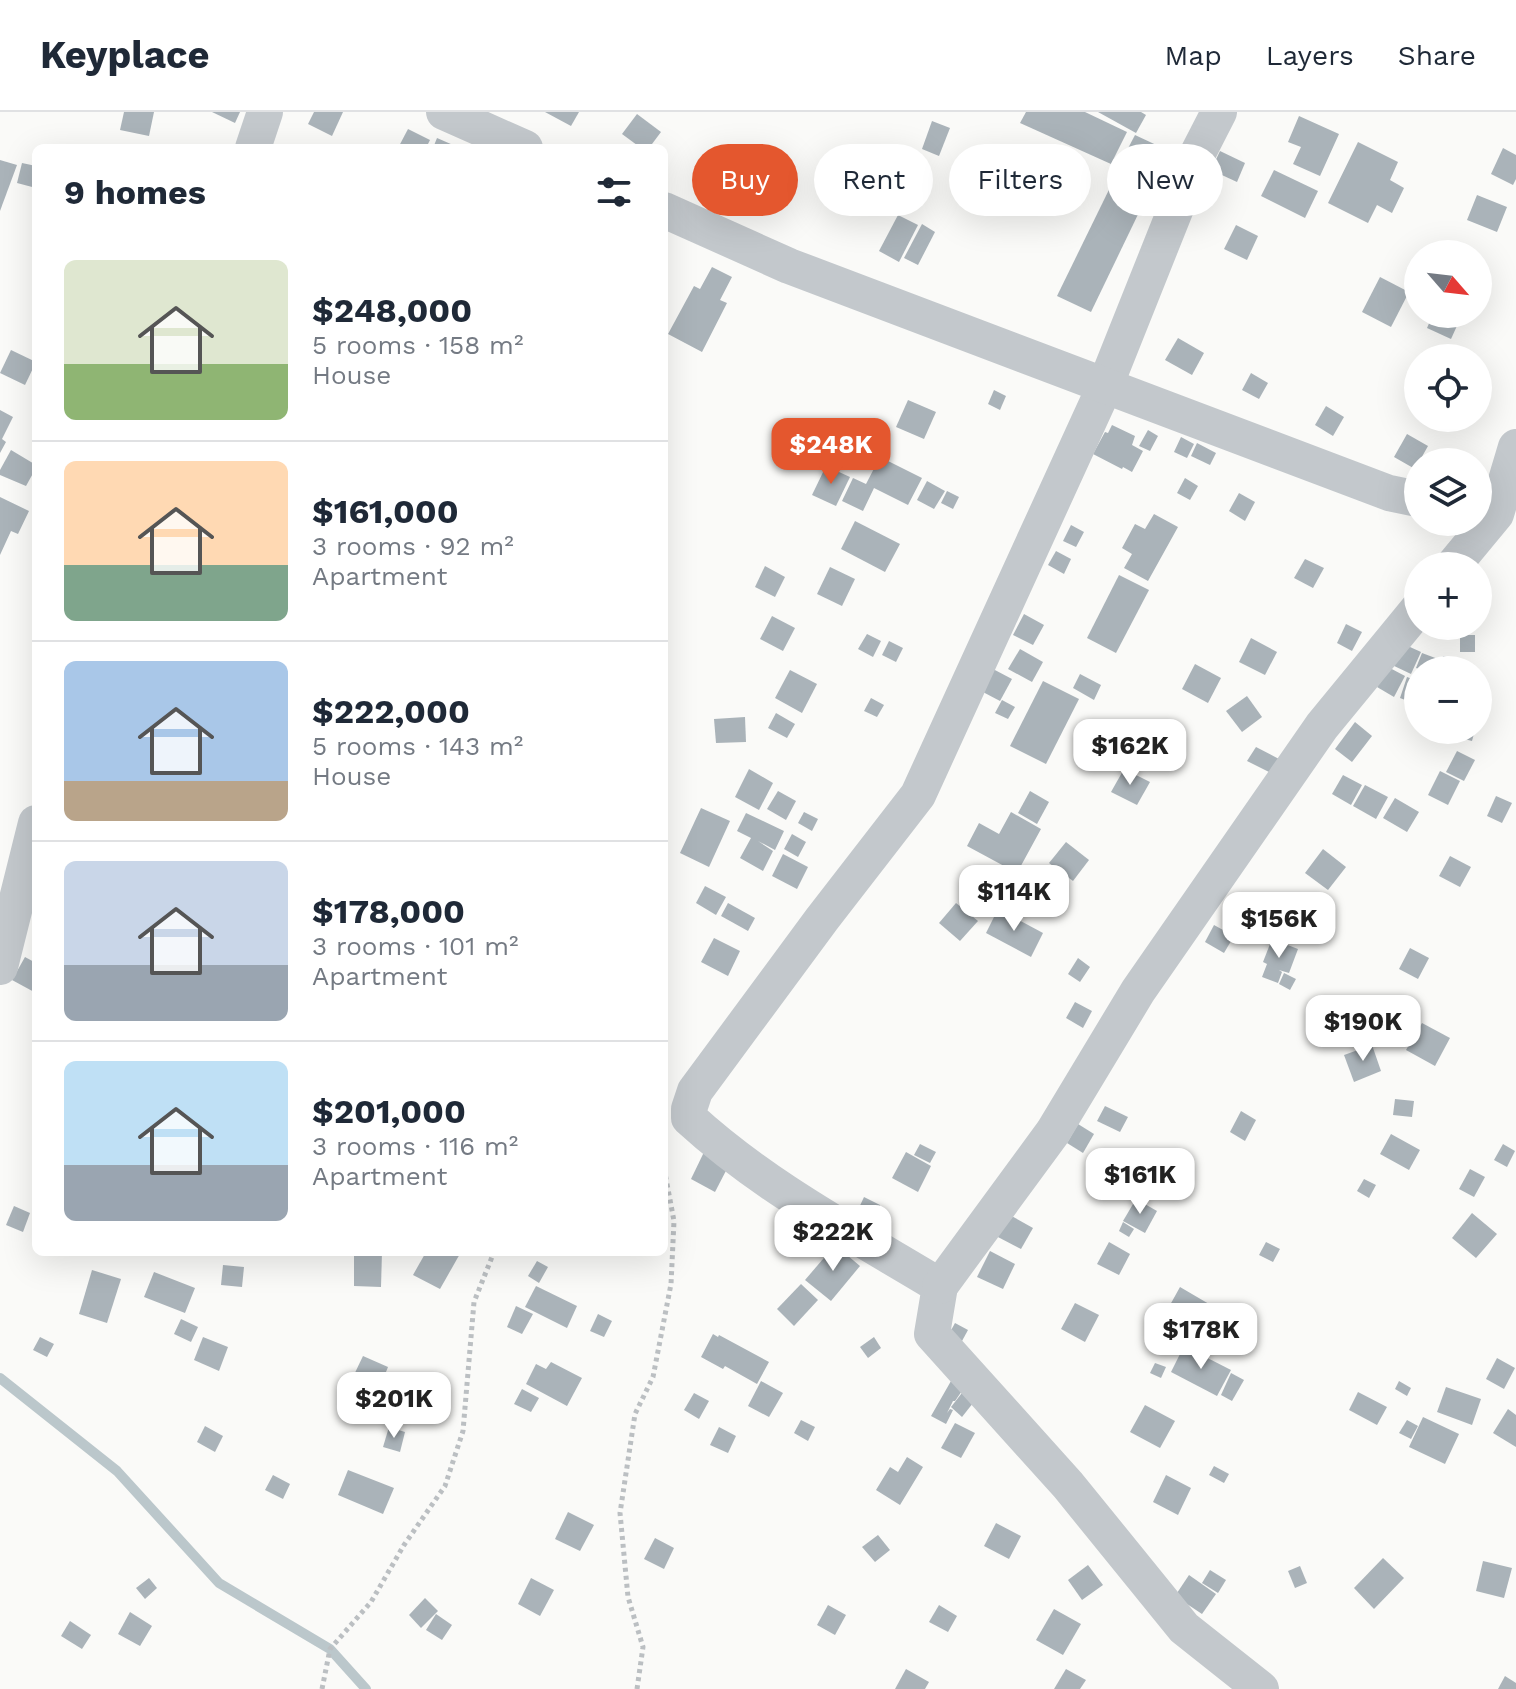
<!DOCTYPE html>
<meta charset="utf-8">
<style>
body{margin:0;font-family:"Work Sans",sans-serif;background:#f6f6f7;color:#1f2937;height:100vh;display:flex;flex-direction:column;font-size:30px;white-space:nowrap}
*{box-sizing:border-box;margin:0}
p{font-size:26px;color:#747a83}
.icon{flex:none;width:44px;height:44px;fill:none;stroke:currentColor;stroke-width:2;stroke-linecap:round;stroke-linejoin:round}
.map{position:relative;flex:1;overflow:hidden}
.sheet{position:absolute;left:32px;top:32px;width:636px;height:1112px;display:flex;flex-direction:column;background:#fff;border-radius:12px;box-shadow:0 8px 32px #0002}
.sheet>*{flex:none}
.hud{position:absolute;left:692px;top:32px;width:704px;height:72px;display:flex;gap:16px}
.needle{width:52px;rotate:118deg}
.fabs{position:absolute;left:1404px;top:128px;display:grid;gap:16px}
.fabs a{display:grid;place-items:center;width:88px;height:88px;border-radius:50%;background:#fff;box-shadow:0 8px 32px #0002;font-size:40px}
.price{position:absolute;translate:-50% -68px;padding:0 18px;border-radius:16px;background:#fff;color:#222;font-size:26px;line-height:52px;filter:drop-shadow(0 2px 4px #0008)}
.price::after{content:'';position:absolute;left:50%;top:48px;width:24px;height:18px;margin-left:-12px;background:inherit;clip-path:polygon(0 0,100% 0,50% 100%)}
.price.on{background:#e4572e;color:#fff}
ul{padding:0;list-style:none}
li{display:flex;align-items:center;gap:24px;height:200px;padding:0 32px}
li+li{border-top:2px solid #e0e1e3}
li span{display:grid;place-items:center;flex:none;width:224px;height:160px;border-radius:12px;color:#555}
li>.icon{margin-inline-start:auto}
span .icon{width:96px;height:96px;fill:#fffc;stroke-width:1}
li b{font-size:34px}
h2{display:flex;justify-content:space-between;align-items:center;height:96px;padding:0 32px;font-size:34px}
.pill{padding:0 28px;border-radius:36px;background:#fff;box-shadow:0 8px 32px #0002;font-size:28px;line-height:72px}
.pill.on{background:#e4572e;color:#fff}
header{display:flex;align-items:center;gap:48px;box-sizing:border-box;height:112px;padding:0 40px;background:#fff;border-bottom:2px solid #e0e1e3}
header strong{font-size:38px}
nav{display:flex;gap:44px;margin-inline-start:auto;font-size:28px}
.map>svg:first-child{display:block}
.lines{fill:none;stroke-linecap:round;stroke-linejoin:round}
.stream{stroke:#bbc7cb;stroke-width:10}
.building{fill:#aab3b9}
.path{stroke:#bbbfc2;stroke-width:5;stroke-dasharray:4 4;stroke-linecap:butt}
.street{stroke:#c3c8cc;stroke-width:36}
</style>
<header>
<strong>Keyplace</strong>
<nav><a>Map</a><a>Layers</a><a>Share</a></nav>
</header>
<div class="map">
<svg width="1516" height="1577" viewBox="0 0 1516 1577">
<rect width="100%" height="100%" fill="#fafaf8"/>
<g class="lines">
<!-- stream -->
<polyline class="stream" points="0,1266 117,1359 219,1471 330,1537 366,1577"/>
</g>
<!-- building -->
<g class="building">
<polygon points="124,0 154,0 149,24 120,18"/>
<polygon points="212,0 240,0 235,11"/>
<polygon points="314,0 343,0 332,24 308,12"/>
<polygon points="545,0 579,0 571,14"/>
<polygon points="1026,0 1085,0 1127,20 1111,52 1020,11"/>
<polygon points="1098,0 1141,0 1146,3 1136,21"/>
<polygon points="637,2 661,20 649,36 641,36 622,22"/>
<polygon points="1299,4 1339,22 1320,64 1293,52 1301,35 1288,30"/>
<polygon points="932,9 950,16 939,44 922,37"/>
<polygon points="408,17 430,28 426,36 398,36"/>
<polygon points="1135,23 1167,38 1156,60 1124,44"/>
<polygon points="437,26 460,36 433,36"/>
<polygon points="1358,30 1398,50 1390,68 1404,76 1392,101 1377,93 1368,111 1328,91"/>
<polygon points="1503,36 1516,43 1516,67 1513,73 1491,62"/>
<polygon points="1220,39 1245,51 1237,70 1211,58"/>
<polygon points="1124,47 1157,63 1091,200 1057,184"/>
<polygon points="0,48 17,53 0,99"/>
<polygon points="22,51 36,54 36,76 17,71"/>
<polygon points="1274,58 1318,79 1305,106 1261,84"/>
<polygon points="1477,83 1507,95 1497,120 1467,108"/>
<polygon points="898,103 918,113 899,150 879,139"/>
<polygon points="922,112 935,120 918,153 904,146"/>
<polygon points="1236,113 1258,124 1247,148 1224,137"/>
<polygon points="712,155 732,165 720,188 727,191 702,240 668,222 694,174 700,177"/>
<polygon points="1380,165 1409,180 1391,215 1362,200"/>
<polygon points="1433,202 1454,202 1461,205 1451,227 1427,216"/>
<polygon points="1178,226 1204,241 1192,263 1165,248"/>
<polygon points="11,238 36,250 25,273 0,261"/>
<polygon points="1251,261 1268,271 1259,287 1242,278"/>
<polygon points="994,278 1006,284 1000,298 988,292"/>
<polygon points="908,288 936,300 924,327 896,315"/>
<polygon points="1326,294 1344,305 1333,324 1315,313"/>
<polygon points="0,298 13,305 2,327 6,330 0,341"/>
<polygon points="1112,313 1135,324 1132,333 1143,339 1132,360 1123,355 1122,357 1093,342 1105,320 1108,321"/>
<polygon points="1148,318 1158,324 1150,339 1139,334"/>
<polygon points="1407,322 1428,334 1415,357 1394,345"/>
<polygon points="1181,325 1194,332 1187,346 1174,340"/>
<polygon points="1197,331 1216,341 1210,353 1191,344"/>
<polygon points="11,338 36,353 36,356 26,374 0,363 0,358"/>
<polygon points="880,345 922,366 908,393 874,376 863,399 842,389 853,366 866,372"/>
<polygon points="826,354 850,365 836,394 812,383"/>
<polygon points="1185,366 1198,374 1190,388 1177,381"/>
<polygon points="927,369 945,379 934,397 917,388"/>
<polygon points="947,379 959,385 953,397 941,391"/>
<polygon points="1239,381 1255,390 1245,409 1229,399"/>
<polygon points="0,385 29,399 18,422 11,419 0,443"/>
<polygon points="1154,402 1178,415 1148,469 1124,456 1132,442 1122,436 1135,412 1145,417"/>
<polygon points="855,409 900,432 885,460 841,437"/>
<polygon points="1071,413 1084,420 1076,435 1063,429"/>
<polygon points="1056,439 1071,447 1064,462 1048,453"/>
<polygon points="1305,447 1324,456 1313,476 1294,466"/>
<polygon points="765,454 785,465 775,485 755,475"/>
<polygon points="830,455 855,467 842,494 817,482"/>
<polygon points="1119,463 1149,478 1116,541 1087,526"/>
<polygon points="1024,502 1044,513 1033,533 1013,523"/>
<polygon points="772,504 795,516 783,539 760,527"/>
<polygon points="1346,512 1362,520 1352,539 1337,531"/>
<polygon points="867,522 881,529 873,545 858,537"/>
<rect x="1460" y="523" width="15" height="17"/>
<polygon points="1251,526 1277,540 1265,563 1239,550"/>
<polygon points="889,529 903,536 896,550 882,543"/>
<polygon points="1399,530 1421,540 1411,562 1390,552"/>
<polygon points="1020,537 1043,550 1032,570 1008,557"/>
<polygon points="1422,541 1438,547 1433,558 1421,558 1416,556"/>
<polygon points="1443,544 1460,548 1457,558 1440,558"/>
<polygon points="1195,552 1221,566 1208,591 1182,577"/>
<polygon points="1388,555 1405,564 1394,585 1377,575"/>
<polygon points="993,557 1012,567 1000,589 981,579"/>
<polygon points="790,558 817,572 802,601 775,586"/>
<polygon points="1080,562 1101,573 1094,588 1073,576"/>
<polygon points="1407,565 1418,569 1418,593 1400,586"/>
<polygon points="1043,569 1079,587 1046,652 1010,634"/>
<polygon points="1247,584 1262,605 1242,620 1226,599"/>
<polygon points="871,586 884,593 877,605 864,599"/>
<polygon points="1002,588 1015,595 1008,607 995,601"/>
<polygon points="776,601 795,612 787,626 768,616"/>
<polygon points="745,605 746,630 716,631 714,607"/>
<polygon points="1137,607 1165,620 1153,645 1125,633"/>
<polygon points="1355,610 1372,624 1352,650 1335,637"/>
<polygon points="1446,618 1475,618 1472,629 1445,622"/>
<polygon points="1256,635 1279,647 1271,661 1247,649"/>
<polygon points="1457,639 1475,648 1464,669 1446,660"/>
<polygon points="749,657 773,671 759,698 735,685"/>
<polygon points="1124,657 1150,670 1137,693 1111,680"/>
<polygon points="1440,659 1460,669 1448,693 1428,683"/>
<polygon points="1343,663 1362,673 1351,693 1332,682"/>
<polygon points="1365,673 1388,685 1376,707 1353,694"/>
<polygon points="778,679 796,689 786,708 767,697"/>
<polygon points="1030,679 1049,690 1037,712 1018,701"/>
<polygon points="1496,684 1512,691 1502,711 1487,704"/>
<polygon points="1395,686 1419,700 1407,720 1383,706"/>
<polygon points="701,696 730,709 709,755 680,741"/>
<polygon points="804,700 818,707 812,719 798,711"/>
<polygon points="1011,700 1041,717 1017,761 967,734 979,711 999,722"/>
<polygon points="746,701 784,719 775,738 758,729 773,739 763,759 740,746 751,726 737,719"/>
<polygon points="792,722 806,730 798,745 784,737"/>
<polygon points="1066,730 1089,748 1073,769 1049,751"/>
<polygon points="1323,737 1346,755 1328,778 1305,761"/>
<polygon points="783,742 808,755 797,777 772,764"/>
<polygon points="1450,744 1471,755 1460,775 1439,764"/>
<polygon points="705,774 726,785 716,803 696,791"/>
<polygon points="728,791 755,806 748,819 721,804"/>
<polygon points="956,791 978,809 960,829 939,811"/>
<polygon points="998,797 1043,821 1031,845 986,821"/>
<polygon points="1214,813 1234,824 1224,841 1205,830"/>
<polygon points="714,826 740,839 728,864 701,850"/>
<polygon points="1272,827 1298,837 1289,861 1279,858 1282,860 1278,871 1262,865 1267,852 1263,850"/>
<polygon points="1410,836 1429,846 1418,867 1399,857"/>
<polygon points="25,845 36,851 36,881 12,868"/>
<polygon points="1078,846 1090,855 1080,870 1068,862"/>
<polygon points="1284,861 1296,867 1290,878 1279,872"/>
<polygon points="1075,890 1092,899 1083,916 1066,906"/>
<polygon points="1422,911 1450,926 1435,954 1406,938"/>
<polygon points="1372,933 1381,959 1354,970 1344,943"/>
<polygon points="1395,987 1414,989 1412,1005 1393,1003"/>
<polygon points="1105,994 1128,1005 1120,1020 1097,1009"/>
<polygon points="1241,999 1256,1008 1245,1029 1230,1020"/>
<polygon points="1078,1012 1094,1022 1083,1041 1067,1031"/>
<polygon points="1391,1022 1420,1038 1409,1058 1380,1042"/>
<polygon points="920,1032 936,1040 930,1051 914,1043"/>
<polygon points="1503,1032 1515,1039 1507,1055 1494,1048"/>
<polygon points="705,1038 730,1051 715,1080 691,1067"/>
<polygon points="906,1040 931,1054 918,1080 892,1066"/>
<polygon points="1470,1057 1485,1065 1474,1085 1459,1077"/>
<polygon points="1364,1067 1376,1073 1369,1086 1357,1079"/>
<polygon points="864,1085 880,1093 874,1108 857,1100"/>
<polygon points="1136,1087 1157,1099 1145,1121 1123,1109"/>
<polygon points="14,1094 30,1101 23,1120 6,1113"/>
<polygon points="1472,1101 1497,1122 1476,1146 1452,1126"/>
<polygon points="1008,1102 1033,1116 1021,1137 996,1124"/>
<polygon points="1123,1110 1134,1117 1129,1125 1119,1119"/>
<polygon points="1109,1130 1130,1142 1119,1163 1097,1152"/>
<polygon points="1266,1130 1280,1137 1273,1150 1259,1143"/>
<polygon points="835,1133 860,1154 831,1189 805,1168"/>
<polygon points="990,1139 1015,1152 1003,1177 977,1165"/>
<polygon points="354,1140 382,1140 381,1175 354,1174"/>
<polygon points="426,1140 461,1140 440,1177 413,1163"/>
<polygon points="537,1149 548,1155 539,1171 528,1164"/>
<polygon points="223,1153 244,1155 242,1175 221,1173"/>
<polygon points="92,1158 121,1167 107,1211 79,1202"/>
<polygon points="154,1160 195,1176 185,1201 144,1185"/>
<polygon points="801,1172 818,1188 794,1214 777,1197"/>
<polygon points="536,1174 577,1194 567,1216 525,1195"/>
<polygon points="1180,1175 1209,1192 1194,1218 1190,1216 1183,1229 1161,1216 1168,1204 1165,1202"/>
<polygon points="1075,1191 1099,1203 1085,1230 1061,1217"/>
<polygon points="516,1194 533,1202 522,1222 507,1215"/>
<polygon points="598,1202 612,1209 604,1225 590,1219"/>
<polygon points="181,1207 198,1215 191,1230 174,1222"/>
<polygon points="955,1211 968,1218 962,1229 949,1222"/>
<polygon points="713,1222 718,1225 719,1223 769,1250 757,1272 725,1254 723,1257 701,1245"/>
<polygon points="40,1225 54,1232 47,1245 33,1238"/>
<polygon points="203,1225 228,1235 219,1259 194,1248"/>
<polygon points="874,1225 881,1236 868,1246 860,1235"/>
<polygon points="1184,1234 1231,1258 1217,1284 1171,1260"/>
<polygon points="363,1244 388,1255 378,1280 352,1267"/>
<polygon points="1497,1246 1515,1256 1504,1277 1486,1267"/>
<polygon points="551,1250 582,1266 567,1294 526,1272 536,1252 546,1257"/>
<polygon points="1155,1251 1166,1255 1161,1266 1150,1261"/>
<polygon points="1231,1261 1244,1268 1232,1289 1221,1283"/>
<polygon points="761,1269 783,1281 769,1305 748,1294"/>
<polygon points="951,1269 964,1276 955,1289 953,1289 947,1301 950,1297 953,1298 946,1312 931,1304"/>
<polygon points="1399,1269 1411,1276 1407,1284 1395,1277"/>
<polygon points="1446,1275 1481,1287 1472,1313 1437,1300"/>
<polygon points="522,1277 539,1286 531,1300 514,1292"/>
<polygon points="965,1277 977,1286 962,1305 951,1295"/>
<polygon points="1358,1280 1387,1295 1377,1313 1349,1298"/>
<polygon points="694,1281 709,1289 699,1307 684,1298"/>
<polygon points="1145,1293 1175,1309 1160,1336 1130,1320"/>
<polygon points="1508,1297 1516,1303 1516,1335 1493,1321"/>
<polygon points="1423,1305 1459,1322 1445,1352 1409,1335"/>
<polygon points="801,1308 815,1315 808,1329 794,1321"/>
<polygon points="1407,1308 1418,1314 1411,1327 1399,1321"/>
<polygon points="955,1311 975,1321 961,1346 941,1336"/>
<polygon points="205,1314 223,1324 215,1340 197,1330"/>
<polygon points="389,1315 405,1320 400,1340 383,1335"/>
<polygon points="719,1315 736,1324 728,1341 710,1333"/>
<polygon points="907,1345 923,1355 900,1393 876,1378 890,1355 898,1360"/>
<polygon points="1214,1354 1229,1362 1224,1371 1209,1363"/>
<polygon points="348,1358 394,1376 383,1402 338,1383"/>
<polygon points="273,1363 290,1372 283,1387 265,1378"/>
<polygon points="1166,1363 1191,1376 1178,1403 1153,1390"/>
<polygon points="568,1400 594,1413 580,1439 555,1427"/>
<polygon points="996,1411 1021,1424 1009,1447 984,1434"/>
<polygon points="878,1423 890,1438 875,1450 862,1435"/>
<polygon points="655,1426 674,1436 664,1457 644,1447"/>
<polygon points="1383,1446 1404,1466 1374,1497 1354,1476"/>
<polygon points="1483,1449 1512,1456 1504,1486 1476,1479"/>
<polygon points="1088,1453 1103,1473 1082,1488 1068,1468"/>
<polygon points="1300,1454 1307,1471 1295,1476 1288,1459"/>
<polygon points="1210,1458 1226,1468 1218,1481 1202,1471"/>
<polygon points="1189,1463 1216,1482 1202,1502 1175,1484"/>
<polygon points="149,1466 157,1476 145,1487 136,1476"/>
<polygon points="531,1466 554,1478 540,1504 518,1492"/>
<polygon points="425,1486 438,1499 421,1516 409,1503"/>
<polygon points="828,1493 846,1503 835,1523 817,1513"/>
<polygon points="939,1493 957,1504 948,1520 929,1510"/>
<polygon points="1054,1497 1081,1512 1063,1543 1036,1528"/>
<polygon points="130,1500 152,1514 140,1534 118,1522"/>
<polygon points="436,1502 452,1513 442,1528 426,1518"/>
<polygon points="70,1509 91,1523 82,1537 61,1524"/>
<polygon points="906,1557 929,1570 925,1577 895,1577"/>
<polygon points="1066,1557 1086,1568 1080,1577 1054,1577"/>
<polygon points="1505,1564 1516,1571 1516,1577 1498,1577"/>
</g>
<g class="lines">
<!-- path -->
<g class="path">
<polyline points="322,1577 330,1537 371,1490 404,1433 445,1374 463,1319 474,1190 494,1140"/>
<polyline points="637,1577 643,1535 628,1485 620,1401 635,1302 653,1265 671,1172 674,1109 664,1056"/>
</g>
<!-- street -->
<g class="street">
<polyline points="444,0 525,36"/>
<path d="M1219 0 1198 41 1105 274 918 683 822 807 695 979 689 997V1006C763 1074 854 1122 940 1174L932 1222 1068 1373 1184 1516 1261 1577"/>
<polyline points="253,36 265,0"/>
<polyline points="664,98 789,154 1389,381 1418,387"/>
<polyline points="1453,454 1496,402 1516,335"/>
<polyline points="0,855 36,711"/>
<polyline points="940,1174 1053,1020 1138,879 1322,614 1418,497"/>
</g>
</g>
</svg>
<div class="fabs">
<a><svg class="needle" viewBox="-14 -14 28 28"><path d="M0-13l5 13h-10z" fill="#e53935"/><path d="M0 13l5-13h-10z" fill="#747a83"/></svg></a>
<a><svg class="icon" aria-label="locate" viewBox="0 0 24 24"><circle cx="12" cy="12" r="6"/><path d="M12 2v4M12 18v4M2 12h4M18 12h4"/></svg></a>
<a><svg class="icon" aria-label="layers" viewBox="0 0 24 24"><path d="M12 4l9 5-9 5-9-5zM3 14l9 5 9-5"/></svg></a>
<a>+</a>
<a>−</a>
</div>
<b class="price on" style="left:831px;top:374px">$248K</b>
<b class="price" style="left:1130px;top:675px">$162K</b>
<b class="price" style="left:1014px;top:821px">$114K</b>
<b class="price" style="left:1279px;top:848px">$156K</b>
<b class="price" style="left:1363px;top:951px">$190K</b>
<b class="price" style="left:1140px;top:1104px">$161K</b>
<b class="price" style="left:833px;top:1161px">$222K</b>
<b class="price" style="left:1201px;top:1259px">$178K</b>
<b class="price" style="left:394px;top:1328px">$201K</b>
<div class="hud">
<a class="pill on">Buy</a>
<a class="pill">Rent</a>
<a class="pill">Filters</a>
<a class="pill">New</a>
</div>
<section class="sheet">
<h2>9 homes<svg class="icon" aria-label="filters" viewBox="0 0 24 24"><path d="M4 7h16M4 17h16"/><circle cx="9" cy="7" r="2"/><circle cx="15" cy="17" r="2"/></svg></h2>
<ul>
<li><span style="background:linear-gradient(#dfe7d0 65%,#8fb573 0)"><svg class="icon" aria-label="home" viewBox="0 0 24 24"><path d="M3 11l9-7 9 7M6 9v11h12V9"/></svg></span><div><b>$248,000</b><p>5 rooms · 158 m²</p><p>House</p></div></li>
<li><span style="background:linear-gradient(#ffd9b3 65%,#7fa58c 0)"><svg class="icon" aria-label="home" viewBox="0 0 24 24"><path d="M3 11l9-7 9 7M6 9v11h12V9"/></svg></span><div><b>$161,000</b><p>3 rooms · 92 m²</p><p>Apartment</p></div></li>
<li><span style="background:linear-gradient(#a9c7e8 75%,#b9a48a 0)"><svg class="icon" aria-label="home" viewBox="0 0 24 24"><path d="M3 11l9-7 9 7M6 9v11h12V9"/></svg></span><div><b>$222,000</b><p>5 rooms · 143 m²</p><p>House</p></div></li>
<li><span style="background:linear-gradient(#c9d6e8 65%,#9aa5b1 0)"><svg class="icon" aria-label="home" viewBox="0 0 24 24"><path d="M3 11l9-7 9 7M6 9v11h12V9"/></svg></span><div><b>$178,000</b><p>3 rooms · 101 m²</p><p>Apartment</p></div></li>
<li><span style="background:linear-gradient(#bfe0f5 65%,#9aa5b1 0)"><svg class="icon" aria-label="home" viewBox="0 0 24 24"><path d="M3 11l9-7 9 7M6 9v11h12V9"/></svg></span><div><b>$201,000</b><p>3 rooms · 116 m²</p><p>Apartment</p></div></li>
</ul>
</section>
</div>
